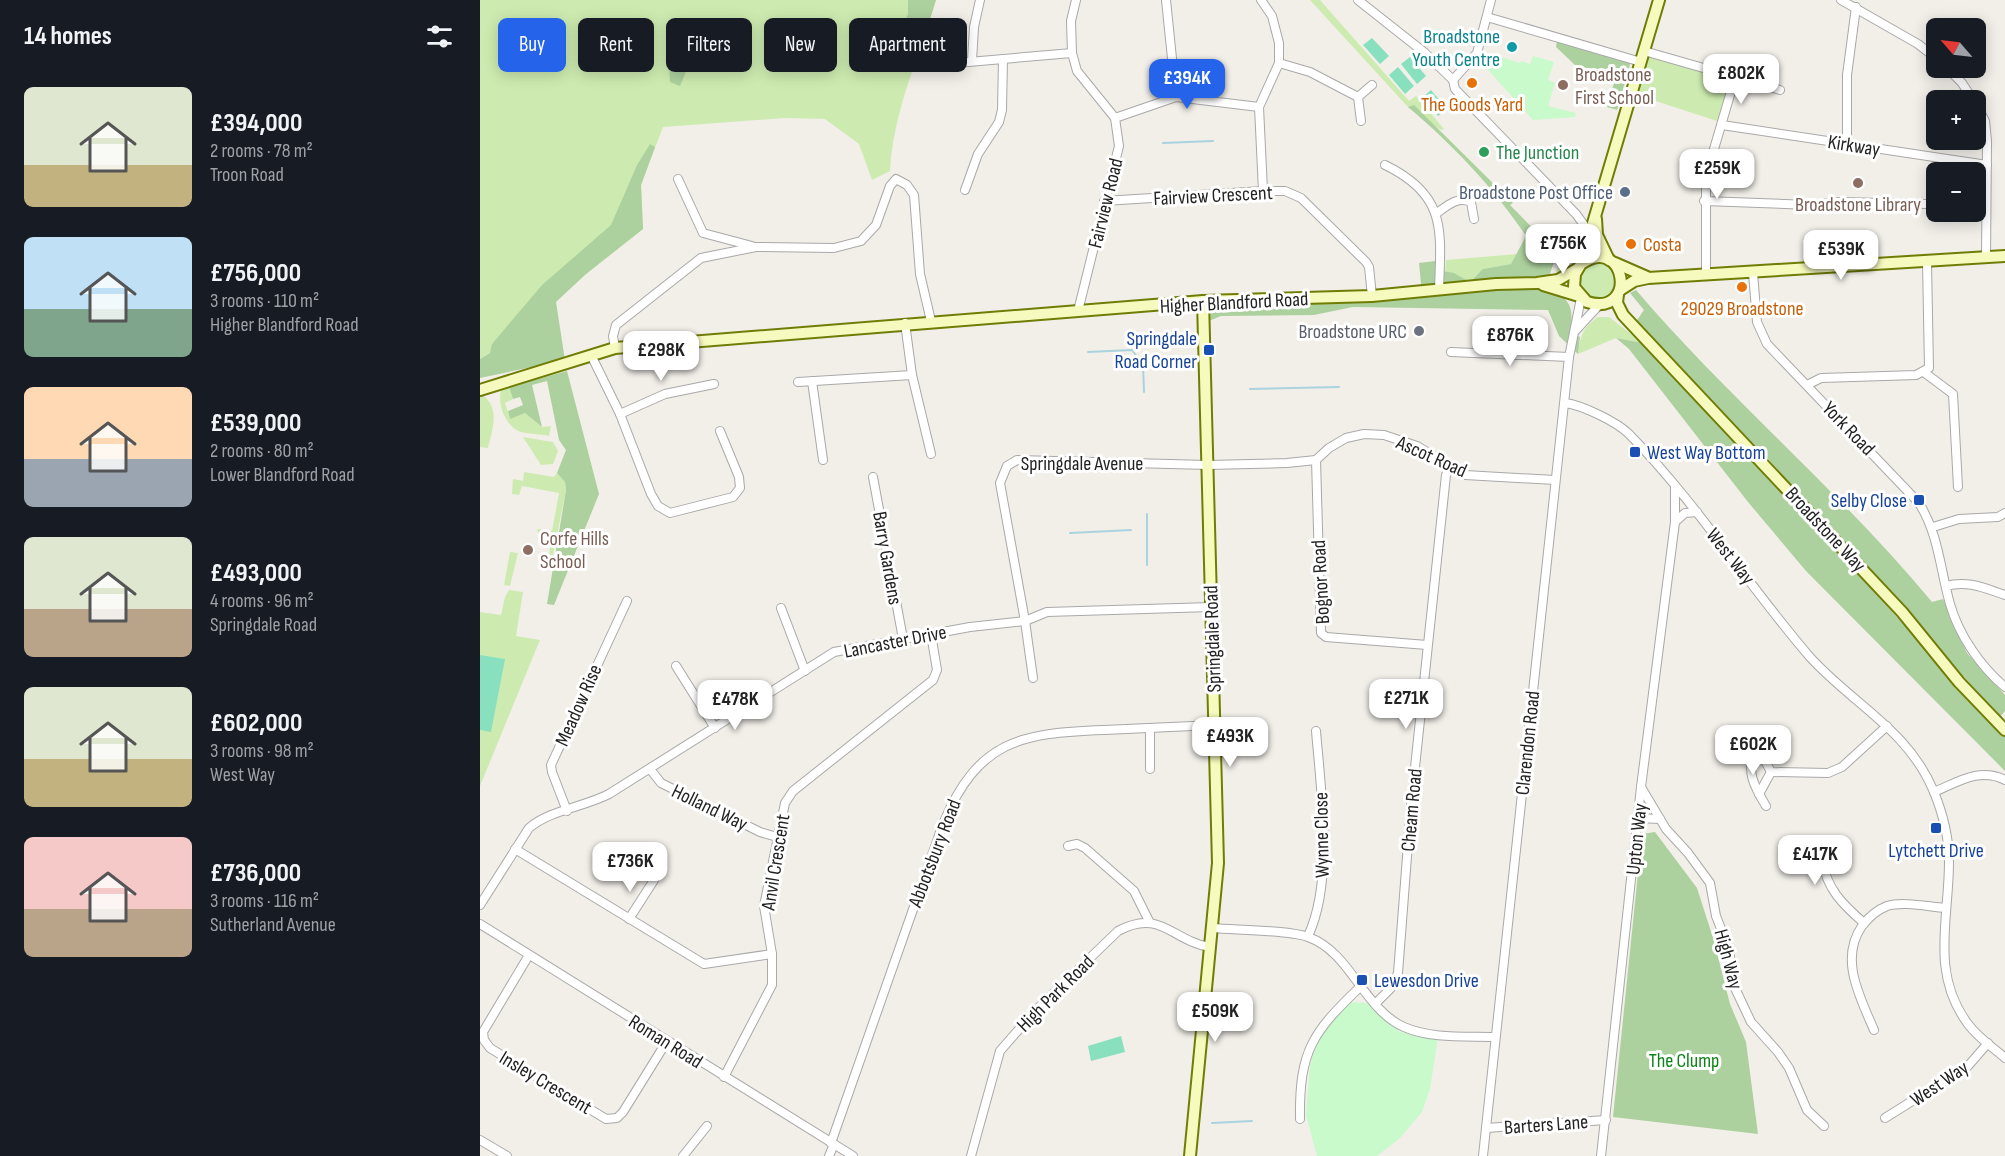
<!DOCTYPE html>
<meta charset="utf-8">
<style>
body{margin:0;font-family:"Sofia Sans Condensed",sans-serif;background:#20242c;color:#f1f3f6;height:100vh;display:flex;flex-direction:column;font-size:22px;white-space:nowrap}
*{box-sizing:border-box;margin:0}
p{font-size:20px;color:#9ea1a6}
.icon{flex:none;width:33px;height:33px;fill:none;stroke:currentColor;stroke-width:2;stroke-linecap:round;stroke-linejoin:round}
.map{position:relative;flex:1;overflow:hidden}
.side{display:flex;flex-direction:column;background:#171b24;width:480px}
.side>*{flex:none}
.hud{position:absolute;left:18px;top:18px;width:570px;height:54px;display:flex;gap:12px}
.needle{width:39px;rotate:298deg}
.tools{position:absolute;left:1446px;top:18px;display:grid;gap:12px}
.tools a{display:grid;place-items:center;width:60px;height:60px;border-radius:9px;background:#171b24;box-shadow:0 3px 15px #0003;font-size:30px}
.price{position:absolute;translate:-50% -51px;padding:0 14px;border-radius:12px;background:#fff;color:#222;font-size:20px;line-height:39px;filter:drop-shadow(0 2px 3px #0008)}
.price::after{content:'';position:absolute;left:50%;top:36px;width:18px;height:14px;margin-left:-9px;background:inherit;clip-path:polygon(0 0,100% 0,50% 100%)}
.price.on{background:#2563eb;color:#fff}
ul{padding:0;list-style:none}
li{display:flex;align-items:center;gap:18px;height:150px;padding:0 24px}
li span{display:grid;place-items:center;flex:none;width:168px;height:120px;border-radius:9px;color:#555}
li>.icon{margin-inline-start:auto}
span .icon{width:72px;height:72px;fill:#fffc;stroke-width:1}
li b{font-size:26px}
h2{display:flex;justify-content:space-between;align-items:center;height:72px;padding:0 24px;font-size:26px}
.pill{padding:0 21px;border-radius:9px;background:#171b24;box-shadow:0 3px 15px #0003;font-size:21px;line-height:54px}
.pill.on{background:#2563eb;color:#fff}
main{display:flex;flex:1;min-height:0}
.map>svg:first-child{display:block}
.grass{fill:#cdebb0}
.forest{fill:#add19e}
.park{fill:#c8facc}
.pitch{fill:#88e0be}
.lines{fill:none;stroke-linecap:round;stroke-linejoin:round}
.stream{stroke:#aad3df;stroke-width:2}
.street-casing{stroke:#a9a9a9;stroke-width:10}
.secondary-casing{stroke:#707d05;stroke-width:14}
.street{stroke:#fff;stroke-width:8}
.secondary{stroke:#f7fabf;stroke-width:10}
.culture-dot{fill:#0f9aa8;stroke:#fff;stroke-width:2}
.food-dot{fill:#e8710a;stroke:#fff;stroke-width:2}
.education-dot{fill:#8d6e63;stroke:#fff;stroke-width:2}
.leisure-dot{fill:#2e9e5b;stroke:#fff;stroke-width:2}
.service-dot{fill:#5c6f8a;stroke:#fff;stroke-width:2}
.worship-dot{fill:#6b7280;stroke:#fff;stroke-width:2}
.transit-dot{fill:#1a4fb4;stroke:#fff;stroke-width:2}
.labels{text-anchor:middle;stroke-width:6;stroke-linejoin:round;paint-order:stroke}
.culture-label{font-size:20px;fill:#0d838f;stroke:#fff;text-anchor:end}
.education-label{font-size:20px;fill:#785e54;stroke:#fff;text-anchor:start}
.food-label{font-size:20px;fill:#c56008;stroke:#fff}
.street-label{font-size:20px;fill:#222;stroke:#fff}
.leisure-label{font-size:20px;fill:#27864d;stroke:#fff;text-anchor:start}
.service-label{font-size:20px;fill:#4e5e75;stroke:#fff;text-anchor:end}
.worship-label{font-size:20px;fill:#5b616d;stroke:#fff;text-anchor:end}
.transit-label{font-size:20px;fill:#164399;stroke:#fff;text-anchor:end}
.park-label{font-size:20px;fill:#0c8416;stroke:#fff}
</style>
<main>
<section class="side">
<h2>14 homes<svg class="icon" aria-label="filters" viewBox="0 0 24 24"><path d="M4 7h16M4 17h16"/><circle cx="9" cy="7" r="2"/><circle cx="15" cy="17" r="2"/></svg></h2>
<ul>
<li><span style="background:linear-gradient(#dfe7d0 65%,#c2b280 0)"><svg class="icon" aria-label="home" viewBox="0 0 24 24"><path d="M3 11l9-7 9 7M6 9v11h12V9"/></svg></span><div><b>£394,000</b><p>2 rooms · 78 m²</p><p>Troon Road</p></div></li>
<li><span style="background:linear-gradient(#bfe0f5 60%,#7fa58c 0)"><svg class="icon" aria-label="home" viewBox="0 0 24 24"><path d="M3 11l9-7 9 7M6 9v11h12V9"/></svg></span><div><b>£756,000</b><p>3 rooms · 110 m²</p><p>Higher Blandford Road</p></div></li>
<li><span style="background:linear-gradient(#ffd9b3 60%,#9aa5b1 0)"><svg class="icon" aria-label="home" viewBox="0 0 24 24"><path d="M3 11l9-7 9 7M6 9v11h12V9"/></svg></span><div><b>£539,000</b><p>2 rooms · 80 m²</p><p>Lower Blandford Road</p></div></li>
<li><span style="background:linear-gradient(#dfe7d0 60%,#b9a48a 0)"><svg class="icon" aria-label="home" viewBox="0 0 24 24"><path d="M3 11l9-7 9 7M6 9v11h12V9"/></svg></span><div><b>£493,000</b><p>4 rooms · 96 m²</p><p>Springdale Road</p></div></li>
<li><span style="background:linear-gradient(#dfe7d0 60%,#c2b280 0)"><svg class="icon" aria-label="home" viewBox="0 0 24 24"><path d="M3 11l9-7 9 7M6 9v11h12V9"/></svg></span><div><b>£602,000</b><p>3 rooms · 98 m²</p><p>West Way</p></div></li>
<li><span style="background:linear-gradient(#f6c9c9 60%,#b9a48a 0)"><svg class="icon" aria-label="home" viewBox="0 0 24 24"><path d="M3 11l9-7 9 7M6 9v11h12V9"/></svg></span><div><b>£736,000</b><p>3 rooms · 116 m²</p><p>Sutherland Avenue</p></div></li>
</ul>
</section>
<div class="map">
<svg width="1525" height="1156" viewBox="0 0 1525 1156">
<rect width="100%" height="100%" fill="#f2efe9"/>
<!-- grass -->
<g class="grass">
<path d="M0 0H456C439 57 413 112 410 171L392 180 379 144 345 119 305 118 183 127 161 185 163 229 106 274 29 341 0 359Z"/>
<polygon points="830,0 840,0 929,101 936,96 964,129 961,130 928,107"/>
<polygon points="1169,55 1248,80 1251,84 1240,122 1157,95"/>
<path d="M1101 232C1104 248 1090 265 1076 273L1081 251Z"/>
<polygon points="1037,254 1031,264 1004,269 990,282 965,272 966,260"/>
<circle cx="1117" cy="281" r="18"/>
<path d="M1118 317H1129L1163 343 1136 338 1098 354C1100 337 1103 327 1118 317Z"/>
<path d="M29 387 33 399 25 403 30 418 45 413 62 427 71 426 69 436C60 434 49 434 41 432 26 427 17 405 21 391Z"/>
<path d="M0 393C21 407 13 427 8 448L0 447Z"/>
<polygon points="43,437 73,442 78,451 73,464 61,465"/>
<polygon points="44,472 74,477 77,473 85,482 86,490 73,555 69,555 72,536 57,532 58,529 72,531 79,493 42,486 39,495 32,494 33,479 43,481"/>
<polygon points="30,552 38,553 30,586 24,585"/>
<polygon points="29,590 43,592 36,636 60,640 0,786 0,612 21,615 25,597"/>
</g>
<!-- forest -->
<g class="forest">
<polygon points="428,0 456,0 439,54 435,58 416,59 412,54 428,14"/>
<polygon points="1077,41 1151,61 1137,110 1127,107 1136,76 1095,65 1076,47"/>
<polygon points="213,55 200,86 190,82 189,63"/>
<path d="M934 105 1033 203 1030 205 1073 249 1076 255 1070 274 1073 289C1094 304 1092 309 1091 333L1100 337 1098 354 1079 336 1068 310 873 307 834 315 741 316 729 321 728 310 738 304 942 294 939 263 955 261 956 270 974 273 990 282 1003 269 1031 264 1046 236C1014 188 972 144 928 107Z"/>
<polygon points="170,144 175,147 161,185 163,229 106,274 76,302 85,360 0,378 0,359 10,353 12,344 62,285 131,225 157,165"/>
<path d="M1156 290C1249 399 1360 491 1452 602L1463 599 1487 653 1525 695V711L1520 717 1290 461 1155 323 1164 310 1150 293Z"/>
<polygon points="1136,338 1163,343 1361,555 1525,737 1525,771 1326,571 1268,502 1149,349"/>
<polygon points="87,371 119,494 74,605 67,604 86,490 85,482 77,473 86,450 79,440 67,381 52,385 62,427 45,413 30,419 28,411 43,405 40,397 33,399 29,387"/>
<polygon points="1175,832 1217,888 1234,941 1250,1004 1266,1042 1278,1134 1133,1117 1162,834"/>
</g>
<!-- park -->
<g class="park">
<polygon points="1006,52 1040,63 1041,61 1050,64 1053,56 1074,62 1068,80 1075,83 1068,106 1096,113 1095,117 1053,120 1000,61"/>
<polygon points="869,1002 887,1003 920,1032 958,1037 950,1089 942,1112 919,1139 897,1156 837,1156 826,1115 830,1065 838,1039"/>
</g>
<!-- pitch -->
<g class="pitch">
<polygon points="892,38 909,56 900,64 883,45"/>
<polygon points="930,57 946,76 937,84 921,64"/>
<polygon points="918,67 934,86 925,94 909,75"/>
<polygon points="951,90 967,109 958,116 942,98"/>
<polygon points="0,655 25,659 11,732 0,730"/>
<polygon points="641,1036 645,1052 611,1061 608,1046"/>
</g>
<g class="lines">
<!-- stream -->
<g class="stream">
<polyline points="683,143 733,141"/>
<polyline points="608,352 652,350 663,365 664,392"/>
<polyline points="770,389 859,387"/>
<polyline points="667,514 667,565"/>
<polyline points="590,533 651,530"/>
<polyline points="732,1123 772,1121"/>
</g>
<defs>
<g id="street">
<polyline points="596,0 591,21 592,53 597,71 635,118 639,146 598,311"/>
<polyline points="686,0 696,97"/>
<polyline points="781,0 792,16 799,43 799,63 779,107 783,191"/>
<polyline points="878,0 945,53 973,80"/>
<polyline points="1361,0 1438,44 1456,58"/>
<polyline points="1007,17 1161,62"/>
<polyline points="1164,51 1300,90"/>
<polyline points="492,61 494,27 500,0"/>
<polyline points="799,63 830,72 878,97 892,85"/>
<polyline points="442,66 592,53"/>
<polyline points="1467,68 1482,83 1493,100"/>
<polyline points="973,80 975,89 1096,214 1104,225 1107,238"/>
<polyline points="973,80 997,53 1011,0"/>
<polyline points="878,97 881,121"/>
<polyline points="1496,104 1505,121 1507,141 1506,258"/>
<polyline points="635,118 696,97 779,107"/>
<polyline points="1242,125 1507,165"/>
<polyline points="1367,144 1367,75 1376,7"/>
<path d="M905 165C967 195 961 230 959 290"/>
<polyline points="1468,172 1469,160"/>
<polyline points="198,179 223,233 272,246"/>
<polyline points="485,190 498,154 519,122 522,110 523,59"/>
<polyline points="624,201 783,191 805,191 821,198 886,262 889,267 892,296"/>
<polyline points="1224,201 1331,205 1361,202 1447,204 1456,200"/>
<path d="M957 213C968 205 978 196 991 202L994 219"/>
<path d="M1273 273 1277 322 1287 344 1439 503C1459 535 1460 569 1470 604 1479 635 1500 666 1525 687"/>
<polyline points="1226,275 1226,176 1255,78"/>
<polyline points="425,323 432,375 451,454"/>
<polyline points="1096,330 1119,305"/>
<polyline points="135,348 133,336 136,325 221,258 276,247 354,248 381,241 396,225 410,186 416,179 427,185 434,195 440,274 451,321"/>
<polyline points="971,352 1089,357"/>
<polyline points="112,357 140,414 171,494 178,506 190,513 253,497 260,488 259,477 240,431"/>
<polyline points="1445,373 1473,394 1478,487"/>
<polyline points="332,381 343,460"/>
<polyline points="318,382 432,375"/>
<polyline points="1327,385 1341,378 1436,375 1449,368 1447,262"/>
<path d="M1085 403C1102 405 1137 422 1149 434 1216 502 1267 584 1329 656 1372 704 1428 729 1454 792 1463 814 1469 838 1469 862 1469 920 1450 973 1488 1024 1498 1038 1513 1047 1525 1058"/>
<polyline points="140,414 185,394 234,384"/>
<polyline points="836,460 841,633 846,637 947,645"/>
<polyline points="393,477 423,639"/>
<polyline points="1195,522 1205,513 1217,512"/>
<polyline points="1453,527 1479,519 1518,517 1525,513"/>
<path d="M1466 586C1488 580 1504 588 1525 595"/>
<polyline points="301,608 325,671"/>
<polyline points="196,666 235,728"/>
<polyline points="553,678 545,621 520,483 527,466 537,460 728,465 807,463 836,460 849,448 866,438 884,434 904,435 937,446 985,475 1075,480"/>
<polyline points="670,728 670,769"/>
<polyline points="170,769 181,783 280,832 297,837"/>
<polyline points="1161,787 1186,829 1208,853 1230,883 1236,916 1249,949 1254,986 1271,1022 1298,1052 1309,1068 1327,1110 1344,1126"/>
<path d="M1454 792C1478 782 1500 767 1525 780"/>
<polyline points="1279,794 1291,772"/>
<path d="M1286 806C1275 788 1264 769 1277 750L1282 749 1284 752V759L1291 772 1348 773 1362 767 1407 726"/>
<polyline points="87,811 72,772 71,765 147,601"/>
<polyline points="1158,818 1180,819"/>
<polyline points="588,846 597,844 605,848 654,891 670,923"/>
<polyline points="35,849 224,964 292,954"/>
<path d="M1361 855 1342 860C1347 889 1362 904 1384 923"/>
<path d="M0 905 49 828C70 810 104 807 129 794L354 652 490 627 545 621 567 612 731 607"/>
<polyline points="149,919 174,880"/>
<polyline points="0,924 373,1156"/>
<path d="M733 928C756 930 809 930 828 937 871 952 883 1009 924 1027 951 1039 986 1036 1015 1037"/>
<path d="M828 936C854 881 841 791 836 731"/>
<polyline points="49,955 3,1032 4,1040 10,1048 126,1119 137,1118 143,1112 187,1041"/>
<polyline points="896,1003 911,988 918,973 931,805 966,475 970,468"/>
<path d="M1394 1030C1380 997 1359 959 1382 926 1388 918 1397 910 1407 906 1424 901 1449 907 1466 908"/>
<polyline points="244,1077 292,985 292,954 284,906 305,803 313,791 453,680 457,670 451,634"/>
<polyline points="1405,1118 1488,1066 1508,1043"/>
<path d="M820 1119C819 1050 833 1032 881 986"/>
<polyline points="1006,1128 1126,1120"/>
<polyline points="0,1140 27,1156"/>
<path d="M351 1143 463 824C498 740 541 733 624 730 661 728 698 727 735 725"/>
<polyline points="203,1156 227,1126"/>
<polyline points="349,1156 354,1144"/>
<path d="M491 1156 520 1051 555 1011 638 931C681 908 692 941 730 947"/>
<polyline points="1003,1156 1089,357 1101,298"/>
<polyline points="1121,1156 1161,787 1195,522 1195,486"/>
</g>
<g id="secondary">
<polyline points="1116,219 1117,235 1129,260"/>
<polyline points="1135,263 1167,277"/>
<path d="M1101 264C1146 233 1159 318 1107 302L1094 287 1095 274 1101 264 1116 213 1179 0"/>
<polyline points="1063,285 1099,296"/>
<polyline points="1140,290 1154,281 1168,278 1525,256"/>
<polyline points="1138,294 1137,303 1143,315 1422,612 1479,682 1525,730"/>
<polyline points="0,390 135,348 723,301 892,296 1016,284 1057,283 1078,280 1097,269"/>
<polyline points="710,1156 738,863 723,301"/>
</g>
</defs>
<!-- street casing -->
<use href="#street" class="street-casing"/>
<!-- secondary casing -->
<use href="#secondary" class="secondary-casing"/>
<!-- street -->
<use href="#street" class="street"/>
<!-- secondary -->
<use href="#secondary" class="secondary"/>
</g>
<!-- markers -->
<circle class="culture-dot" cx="1032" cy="47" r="6"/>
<g class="food-dot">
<circle cx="992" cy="83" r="6"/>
<circle cx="1151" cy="244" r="6"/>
<circle cx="1262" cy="287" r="6"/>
</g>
<g class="education-dot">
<circle cx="1083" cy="85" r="6"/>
<circle cx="1378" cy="183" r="6"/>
<circle cx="48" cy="550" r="6"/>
</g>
<circle class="leisure-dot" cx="1004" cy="152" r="6"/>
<circle class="service-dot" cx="1145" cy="192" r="6"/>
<circle class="worship-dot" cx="939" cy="331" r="6"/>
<g class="transit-dot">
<rect x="723" y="344" width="12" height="12" rx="3"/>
<rect x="1149" y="446" width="12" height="12" rx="3"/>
<rect x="1433" y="494" width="12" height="12" rx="3"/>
<rect x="1450" y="822" width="12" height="12" rx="3"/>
<rect x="876" y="974" width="12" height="12" rx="3"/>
</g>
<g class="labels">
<!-- culture labels -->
<g class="culture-label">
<text x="1020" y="43">Broadstone<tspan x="1020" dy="23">Youth Centre</tspan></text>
</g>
<!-- education labels -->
<g class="education-label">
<text x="1095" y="81">Broadstone<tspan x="1095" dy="23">First School</tspan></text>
<text x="1378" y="211" text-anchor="middle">Broadstone Library</text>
<text x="60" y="545">Corfe Hills<tspan x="60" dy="23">School</tspan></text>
</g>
<!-- food labels -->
<g class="food-label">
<text x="992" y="111">The Goods Yard</text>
<text x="1163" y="251" text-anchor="start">Costa</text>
<text x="1262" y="315">29029 Broadstone</text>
</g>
<!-- street labels -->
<g class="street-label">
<text transform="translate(1374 145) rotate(9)" y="7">Kirkway</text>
<text transform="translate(733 195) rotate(-3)" y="7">Fairview Crescent</text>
<text transform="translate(625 203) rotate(-76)" y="7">Fairview Road</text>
<text transform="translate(754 302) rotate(-3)" y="7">Higher Blandford Road</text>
<text transform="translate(1369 428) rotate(46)" y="7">York Road</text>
<text transform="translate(952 456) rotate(24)" y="7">Ascot Road</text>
<text x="602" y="470">Springdale Avenue</text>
<text transform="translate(1346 529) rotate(47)" y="7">Broadstone Way</text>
<text transform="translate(1251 556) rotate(52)" y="7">West Way</text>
<text transform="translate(408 558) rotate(80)" y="7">Barry Gardens</text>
<text transform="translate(840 582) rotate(-93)" y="7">Bognor Road</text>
<text transform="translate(732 639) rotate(-92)" y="7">Springdale Road</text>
<text transform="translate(415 641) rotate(-11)" y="7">Lancaster Drive</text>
<text transform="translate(98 705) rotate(-66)" y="7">Meadow Rise</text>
<text transform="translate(1047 743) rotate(-84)" y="7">Clarendon Road</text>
<text transform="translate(230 807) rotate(26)" y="7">Holland Way</text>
<text transform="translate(931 810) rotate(-85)" y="7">Cheam Road</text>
<text transform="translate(841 835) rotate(-91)" y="7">Wynne Close</text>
<text transform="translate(1156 839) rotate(-84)" y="7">Upton Way</text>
<text transform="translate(454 853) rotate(-69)" y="7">Abbotsbury Road</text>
<text transform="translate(295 862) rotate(-81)" y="7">Anvil Crescent</text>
<text transform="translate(1249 959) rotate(75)" y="7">High Way</text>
<text transform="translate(575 993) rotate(-45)" y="7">High Park Road</text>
<text transform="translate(186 1041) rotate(32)" y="7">Roman Road</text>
<text transform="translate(66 1082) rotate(31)" y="7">Insley Crescent</text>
<text transform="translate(1459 1083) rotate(-34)" y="7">West Way</text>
<text transform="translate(1066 1124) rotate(-4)" y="7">Barters Lane</text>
</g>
<!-- leisure labels -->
<g class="leisure-label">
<text x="1016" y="159">The Junction</text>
</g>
<!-- service labels -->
<g class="service-label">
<text x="1133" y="199">Broadstone Post Office</text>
</g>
<!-- worship labels -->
<g class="worship-label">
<text x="927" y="338">Broadstone URC</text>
</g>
<!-- transit labels -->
<g class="transit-label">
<text x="717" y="345">Springdale<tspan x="717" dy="23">Road Corner</tspan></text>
<text x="1167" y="459" text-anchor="start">West Way Bottom</text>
<text x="1427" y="507">Selby Close</text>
<text x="1456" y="857" text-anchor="middle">Lytchett Drive</text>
<text x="894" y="987" text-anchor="start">Lewesdon Drive</text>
</g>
<!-- park labels -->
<g class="park-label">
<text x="1204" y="1067">The Clump</text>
</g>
</g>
</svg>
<div class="tools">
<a><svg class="needle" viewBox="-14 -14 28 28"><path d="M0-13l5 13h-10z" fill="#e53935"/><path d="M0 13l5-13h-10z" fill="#9ea1a6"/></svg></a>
<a>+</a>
<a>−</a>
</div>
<b class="price" style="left:1261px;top:105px">£802K</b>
<b class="price on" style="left:707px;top:110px">£394K</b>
<b class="price" style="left:1237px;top:200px">£259K</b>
<b class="price" style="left:1083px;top:275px">£756K</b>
<b class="price" style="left:1361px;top:281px">£539K</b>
<b class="price" style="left:1030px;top:367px">£876K</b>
<b class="price" style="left:181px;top:382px">£298K</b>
<b class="price" style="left:926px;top:730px">£271K</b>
<b class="price" style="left:255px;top:731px">£478K</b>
<b class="price" style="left:750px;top:768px">£493K</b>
<b class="price" style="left:1273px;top:776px">£602K</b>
<b class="price" style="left:1335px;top:886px">£417K</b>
<b class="price" style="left:150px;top:893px">£736K</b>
<b class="price" style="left:735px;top:1043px">£509K</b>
<div class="hud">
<a class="pill on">Buy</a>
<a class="pill">Rent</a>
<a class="pill">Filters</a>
<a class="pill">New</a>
<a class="pill">Apartment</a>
</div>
</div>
</main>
